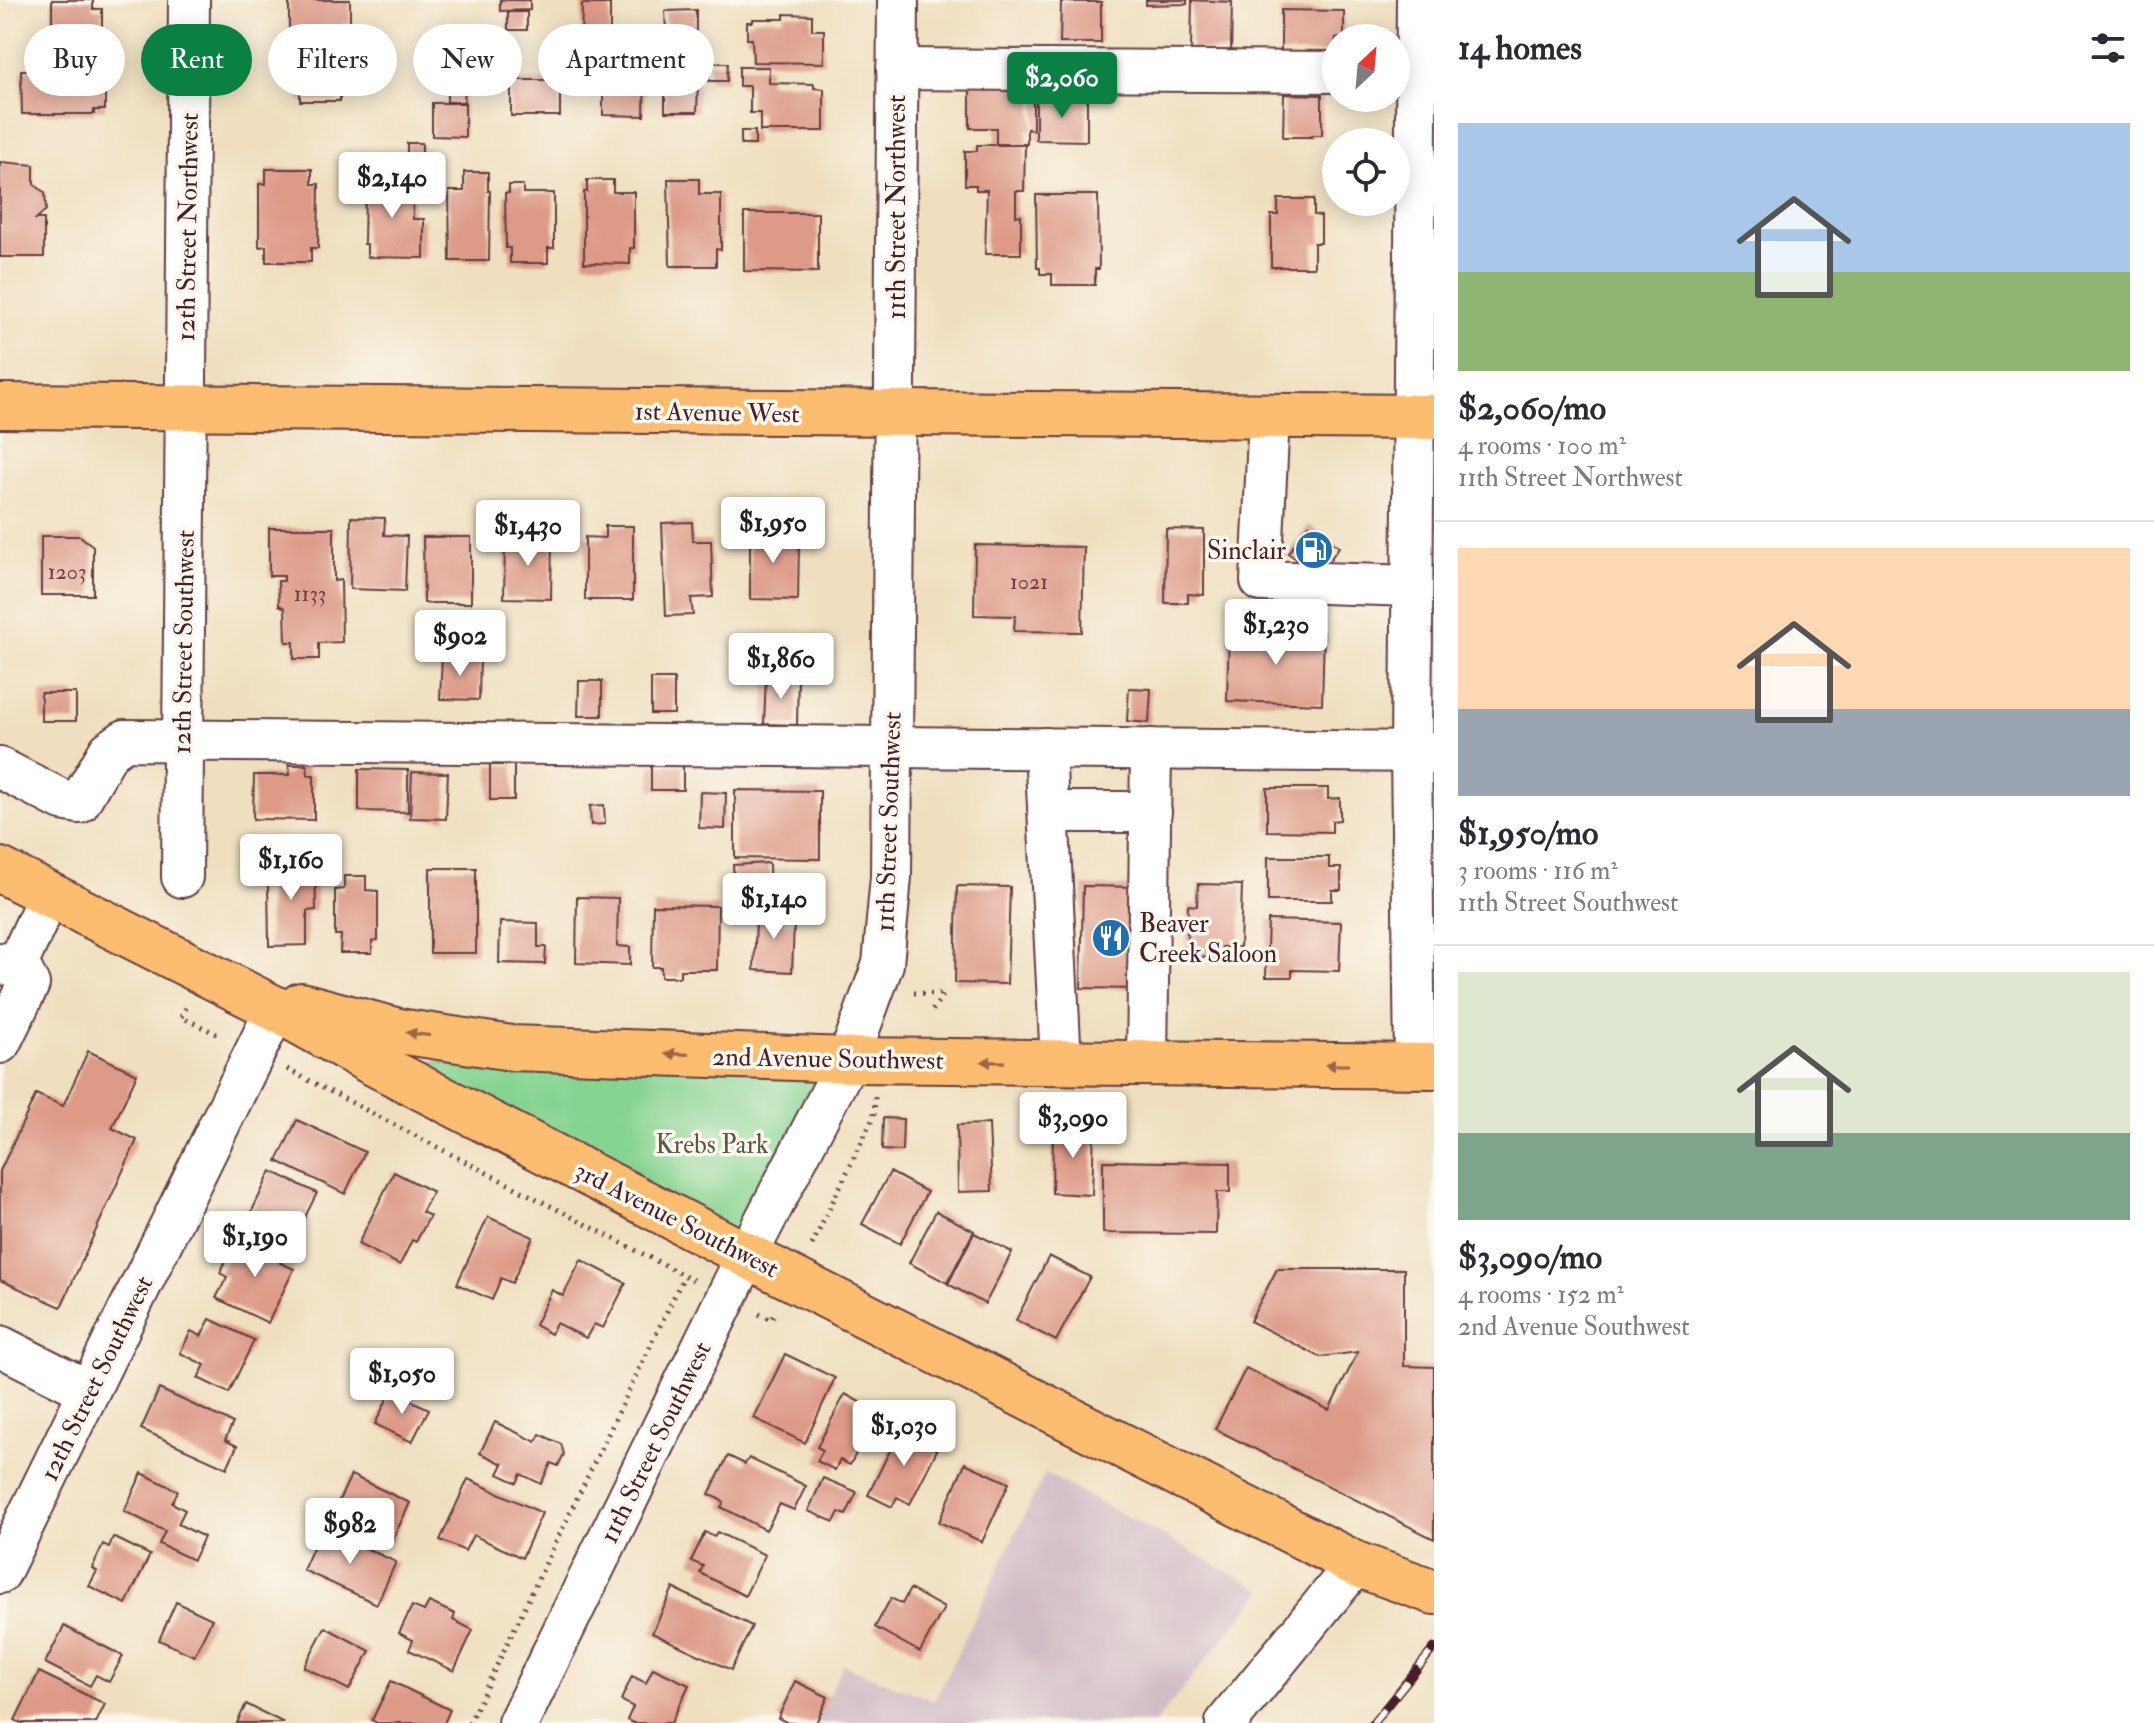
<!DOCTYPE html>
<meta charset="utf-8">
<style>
body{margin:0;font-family:"IM FELL Double Pica",serif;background:#f2f2f3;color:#2b2b33;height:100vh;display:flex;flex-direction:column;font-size:30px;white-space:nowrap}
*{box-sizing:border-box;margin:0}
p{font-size:26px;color:#7c7c81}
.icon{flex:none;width:44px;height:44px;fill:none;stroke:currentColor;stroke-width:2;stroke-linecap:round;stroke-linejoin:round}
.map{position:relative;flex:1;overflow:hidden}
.drawer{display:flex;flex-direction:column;background:#fff;width:720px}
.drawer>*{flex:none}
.guide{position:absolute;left:24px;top:24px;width:760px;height:72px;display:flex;gap:16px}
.needle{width:52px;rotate:26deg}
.controls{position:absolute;left:1322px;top:24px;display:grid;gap:16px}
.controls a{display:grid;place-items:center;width:88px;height:88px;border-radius:50%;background:#fff;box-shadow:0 4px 20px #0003;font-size:40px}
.price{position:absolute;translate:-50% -68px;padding:0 18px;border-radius:8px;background:#fff;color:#222;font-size:26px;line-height:52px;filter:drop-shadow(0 2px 4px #0008)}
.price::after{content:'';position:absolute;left:50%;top:48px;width:24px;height:18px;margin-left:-12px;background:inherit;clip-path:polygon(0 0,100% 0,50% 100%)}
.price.selected{background:#0b8043;color:#fff}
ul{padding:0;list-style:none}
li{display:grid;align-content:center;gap:16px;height:424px;padding:0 24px}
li+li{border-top:2px solid #e1e1e2}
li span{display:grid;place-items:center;height:248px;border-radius:0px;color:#555}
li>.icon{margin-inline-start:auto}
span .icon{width:144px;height:144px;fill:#fffc;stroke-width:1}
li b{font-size:34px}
h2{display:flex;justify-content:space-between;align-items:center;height:96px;padding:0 24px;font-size:34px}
.chip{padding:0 28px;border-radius:36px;background:#fff;box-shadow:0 4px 20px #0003;font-size:28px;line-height:72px}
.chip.selected{background:#0b8043;color:#fff}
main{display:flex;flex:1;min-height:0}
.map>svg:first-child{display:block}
.industrial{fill:#d2bdc6}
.green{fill:#86d492;stroke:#687a5e;stroke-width:2}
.building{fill:#dd9a87}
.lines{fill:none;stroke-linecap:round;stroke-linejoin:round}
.minor-casing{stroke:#633c41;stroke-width:44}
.major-casing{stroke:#633c41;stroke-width:48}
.path{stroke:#633c41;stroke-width:5;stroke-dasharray:2 6;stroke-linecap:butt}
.minor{stroke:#fff;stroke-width:40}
.major{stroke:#fcbd6f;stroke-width:44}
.rail-casing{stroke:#4a1f2b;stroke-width:9}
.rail{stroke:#fbf7ec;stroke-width:6;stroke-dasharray:18;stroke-linecap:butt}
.oneway{fill:#9a664a}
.labels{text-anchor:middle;stroke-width:7;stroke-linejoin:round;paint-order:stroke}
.number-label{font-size:22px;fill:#6f3e42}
.street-label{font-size:26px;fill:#4a1f2b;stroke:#fbf7ec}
.poi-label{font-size:26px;fill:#4a1f2b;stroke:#fbf7ec;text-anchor:end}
.park-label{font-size:26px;fill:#5c554a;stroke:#fbf7ec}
</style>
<main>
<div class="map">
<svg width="1434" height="1723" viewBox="0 0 1434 1723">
<rect width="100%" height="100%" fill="#fbf7ec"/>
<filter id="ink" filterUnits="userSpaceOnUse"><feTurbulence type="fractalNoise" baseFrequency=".0125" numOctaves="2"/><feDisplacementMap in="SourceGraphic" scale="16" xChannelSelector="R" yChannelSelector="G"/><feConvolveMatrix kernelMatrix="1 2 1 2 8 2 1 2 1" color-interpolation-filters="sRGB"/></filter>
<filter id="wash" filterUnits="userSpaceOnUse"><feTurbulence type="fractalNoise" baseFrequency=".006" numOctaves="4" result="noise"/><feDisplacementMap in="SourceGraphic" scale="32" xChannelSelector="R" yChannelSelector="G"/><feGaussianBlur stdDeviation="1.8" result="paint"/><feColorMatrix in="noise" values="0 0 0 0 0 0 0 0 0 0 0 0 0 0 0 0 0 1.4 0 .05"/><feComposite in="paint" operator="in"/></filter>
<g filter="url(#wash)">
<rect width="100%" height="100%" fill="#efdfbf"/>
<!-- industrial -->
<polygon class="industrial" points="1045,1473 1263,1590 1155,1723 816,1723 843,1665 934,1701"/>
<!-- green -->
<polygon class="green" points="848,1060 747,1255 373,1063"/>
<g id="blocks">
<!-- building -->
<g class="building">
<polygon points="52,0 93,0 93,9 102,9 102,27 93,27 93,44 52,45"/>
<polygon points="289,0 350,0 350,24 341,24 340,33 321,33 321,47 297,47 297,31 289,31"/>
<polygon points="500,0 530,0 530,10 500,11"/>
<polygon points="1146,0 1187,0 1187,4 1146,5"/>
<polygon points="1192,0 1232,2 1231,51 1191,50"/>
<polygon points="1061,2 1101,2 1101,43 1060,43"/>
<polygon points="582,4 610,4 610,43 581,43"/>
<polygon points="696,10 696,31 666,30 665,11"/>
<polygon points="1281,10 1344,11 1344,38 1336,38 1334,53 1281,53"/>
<rect x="508" y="12" width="19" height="18"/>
<polygon points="784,14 812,15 812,30 824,30 824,63 753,62 752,39 747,39 747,22 753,22 753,19 784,19"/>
<polygon points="709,63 728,63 727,81 709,81"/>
<polygon points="340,64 340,101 300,101 300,65"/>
<polygon points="603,64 645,64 644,116 603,115"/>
<polygon points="739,67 769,67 769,83 814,84 814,88 824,89 824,131 760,131 760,113 750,113 750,86 739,86"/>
<polygon points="21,70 93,70 93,73 105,74 105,110 94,110 94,114 22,114"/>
<rect x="511" y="80" width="49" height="36"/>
<polygon points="665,82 698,83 697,112 665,112"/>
<polygon points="970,83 1033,84 1033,130 1027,129 1027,144 996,144 996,128 970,128"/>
<polygon points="447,87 465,87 464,102 447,102"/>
<polygon points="1284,94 1322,95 1322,135 1312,135 1312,137 1283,137"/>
<polygon points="1036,98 1087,99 1087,141 1036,140"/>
<polygon points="432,103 465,103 465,137 432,136"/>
<rect x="741" y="131" width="14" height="14"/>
<rect x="407" y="143" width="15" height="17"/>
<polygon points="977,145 1025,145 1024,191 1016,191 1016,216 1021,215 1021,254 985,254 987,190 976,190 976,185 965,185 965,151 977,151"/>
<polygon points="0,162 34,165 34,184 45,193 46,210 36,219 44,219 44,257 0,257"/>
<polygon points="266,169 312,169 312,184 319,184 318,248 311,248 311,262 266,262 266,246 259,247 259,184 266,184"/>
<polygon points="464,172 488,172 488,191 490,191 489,261 450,261 449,191 464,191"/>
<polygon points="373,176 412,176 413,219 424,219 424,258 367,257 367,244 364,244 365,190 373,190"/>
<polygon points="668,179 699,179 699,194 721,194 721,250 716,249 716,266 670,266"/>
<polygon points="587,180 613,180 613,192 634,192 634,248 630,248 630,264 584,263 584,192 587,192"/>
<polygon points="509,185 523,185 523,193 554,193 554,248 548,248 548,263 510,263 510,248 506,248 505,193 509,193"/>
<polygon points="1036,195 1098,195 1099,269 1095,269 1095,285 1052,285 1052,274 1040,274 1040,268 1037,268"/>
<polygon points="1278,199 1314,199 1314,215 1321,216 1321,243 1314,243 1314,267 1271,267 1271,215 1278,215"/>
<polygon points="744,213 818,213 818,272 744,271"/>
<polygon points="351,517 385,518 384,535 407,536 405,591 350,589"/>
<polygon points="692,522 693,541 711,541 713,597 691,598 693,615 666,616 662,523"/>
<polygon points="750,525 781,525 781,541 799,542 798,600 750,599"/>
<polygon points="1309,525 1339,547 1319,575 1288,553"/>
<polygon points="605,526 633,526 633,600 585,600 585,537 605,538"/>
<polygon points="269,528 334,528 334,581 341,580 342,642 319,643 319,659 294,659 294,642 286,642 285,608 279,605 278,581 284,581 284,576 269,576"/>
<polygon points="1166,529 1204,530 1204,595 1188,594 1188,603 1165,603"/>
<polygon points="41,536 80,536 93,546 93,595 41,595"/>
<polygon points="423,537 471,537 471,603 424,603"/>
<polygon points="505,537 552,538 551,599 504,598"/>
<polygon points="975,545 1084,547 1082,632 1014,631 1015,616 974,615"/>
<polygon points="1229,631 1324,633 1322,704 1227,701"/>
<polygon points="442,655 480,656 479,700 440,699"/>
<polygon points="766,677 798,678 797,725 764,724"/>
<rect x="651" y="679" width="23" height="35"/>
<polygon points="579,681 602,681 602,716 578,716"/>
<polygon points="1129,688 1151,689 1149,723 1127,721"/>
<rect x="41" y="693" width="35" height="28"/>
<polygon points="289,765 307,765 308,775 314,775 314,820 253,819 254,775 290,775"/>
<rect x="490" y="765" width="24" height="35"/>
<rect x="651" y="765" width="32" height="25"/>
<polygon points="359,769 408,770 408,812 359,811"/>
<polygon points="412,772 448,773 446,819 410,818"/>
<polygon points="1267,788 1328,788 1328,799 1340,798 1340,820 1332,821 1332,832 1267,831"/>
<polygon points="735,790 820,791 820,859 735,858"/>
<polygon points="700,792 726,793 725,829 699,828"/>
<polygon points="604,805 605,824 591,825 590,806"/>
<polygon points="1268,857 1329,857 1329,868 1341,868 1341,890 1332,890 1332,901 1268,901"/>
<polygon points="275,860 315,860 316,910 307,911 307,945 269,946 268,883 275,883"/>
<polygon points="769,863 770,897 735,898 733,865"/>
<rect x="430" y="868" width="46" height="85"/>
<polygon points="344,876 366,876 366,890 378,891 378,940 372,941 372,953 340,953 341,935 335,935 335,890 344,889"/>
<polygon points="1198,884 1242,885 1240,947 1222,947 1221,958 1186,956 1188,905 1197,906"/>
<polygon points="957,886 1010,887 1007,984 955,983"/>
<polygon points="1083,886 1140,887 1138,989 1081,988"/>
<polygon points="577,897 618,898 617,946 630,947 630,965 576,963"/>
<polygon points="764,904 784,905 783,924 794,924 792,972 754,970 756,921 763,921"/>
<polygon points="653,905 718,906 717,970 680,970 680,977 661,977 661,967 652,967"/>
<polygon points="1268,920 1341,922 1339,971 1292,970 1292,977 1266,977"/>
<polygon points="500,922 538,923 538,947 546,947 545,964 499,963"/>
<polygon points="88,1051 137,1074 112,1128 137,1140 61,1307 0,1280 0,1171 36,1094 63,1106"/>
<polygon points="883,1118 903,1119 902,1151 882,1150"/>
<polygon points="297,1120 365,1152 345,1194 277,1161"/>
<polygon points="989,1124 992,1191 958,1192 957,1125"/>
<polygon points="1053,1126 1094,1127 1092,1195 1052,1193"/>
<polygon points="1103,1161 1230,1163 1230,1192 1217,1192 1216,1234 1103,1233"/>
<polygon points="271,1171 317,1193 296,1235 251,1213"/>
<polygon points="394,1172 433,1192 422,1212 430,1216 416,1242 412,1240 400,1265 358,1244"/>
<polygon points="890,1172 927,1192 900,1244 862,1224"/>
<polygon points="936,1211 974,1231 947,1283 909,1263"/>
<polygon points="488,1217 533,1237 512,1283 501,1278 492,1300 457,1284"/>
<polygon points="974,1233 1012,1252 985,1304 948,1284"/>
<polygon points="255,1236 286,1251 280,1263 294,1269 268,1323 216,1298 227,1277 220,1273 234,1243 249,1249"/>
<polygon points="1049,1256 1090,1277 1056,1341 1016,1320"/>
<polygon points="581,1260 626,1283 603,1328 594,1324 586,1338 556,1323 551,1334 535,1325 552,1290 563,1296"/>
<polygon points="1277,1269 1404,1269 1404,1366 1434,1367 1434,1539 1215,1429 1246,1368 1329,1410 1358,1352 1320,1357 1250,1321"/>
<polygon points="210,1319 254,1340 229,1393 198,1378 205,1365 180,1353 191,1331 201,1336"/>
<polygon points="785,1354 835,1378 805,1443 754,1418"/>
<polygon points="159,1389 233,1423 225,1440 237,1446 227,1468 141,1429"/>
<polygon points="391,1391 429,1409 412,1442 375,1424"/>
<polygon points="845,1394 878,1412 850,1465 840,1460 835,1470 817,1461 823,1450 817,1447"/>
<polygon points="495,1422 536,1442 540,1434 561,1444 564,1454 558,1466 551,1463 541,1484 521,1474 517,1483 498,1474 503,1464 480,1453"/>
<polygon points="913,1428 931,1437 927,1445 937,1450 910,1504 897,1497 892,1507 868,1495 900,1430 909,1435"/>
<polygon points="728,1456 745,1464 749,1458 806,1486 794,1510 780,1504 766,1530 721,1507 724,1502 709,1494"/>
<polygon points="965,1463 1009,1483 982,1542 939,1522"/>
<polygon points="142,1473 178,1491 172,1503 185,1510 178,1524 204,1537 193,1560 159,1544 165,1531 124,1511"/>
<polygon points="351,1475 410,1503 391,1543 332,1515"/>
<polygon points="823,1478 857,1492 846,1515 839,1512 834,1522 808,1511"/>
<polygon points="468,1479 542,1513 522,1558 473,1535 465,1551 440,1540"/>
<polygon points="322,1528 396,1562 377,1604 303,1570"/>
<polygon points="705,1532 714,1537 717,1532 765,1555 745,1596 700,1573 703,1566 691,1561"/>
<polygon points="113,1537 150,1555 126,1604 89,1586 97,1571 92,1568 103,1544 109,1547"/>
<polygon points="673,1588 752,1626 731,1670 652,1633"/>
<polygon points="910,1589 944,1608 920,1652 875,1627 891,1598 902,1604"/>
<polygon points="176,1602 212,1619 194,1656 159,1640"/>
<polygon points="429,1602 455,1614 453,1620 473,1630 454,1671 409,1650 413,1640 399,1633 412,1606 424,1611"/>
<polygon points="64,1626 123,1656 109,1682 96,1675 90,1686 45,1663"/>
<polygon points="325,1627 370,1651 349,1690 304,1667"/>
<polygon points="653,1668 689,1685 671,1723 633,1723 627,1720 633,1707 621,1700 632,1676 646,1683"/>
<polygon points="39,1672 105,1704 96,1723 21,1723 15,1720"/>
<polygon points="391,1681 450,1710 444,1723 377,1723 372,1720"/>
<polygon points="795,1681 828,1697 816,1723 788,1723 778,1718"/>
<polygon points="246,1704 284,1723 237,1723"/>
</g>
</g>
</g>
<g filter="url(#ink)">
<use href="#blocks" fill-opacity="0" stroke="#633c41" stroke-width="2"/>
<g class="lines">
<defs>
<g id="minor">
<polyline points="897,69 1336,72"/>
<polyline points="1269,416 1261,581 1412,586"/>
<polyline points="1045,748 1061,1062"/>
<polyline points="0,768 62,800 79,803 109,751 125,740 1434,752"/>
<polyline points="1049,812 1151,812"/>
<polyline points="182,877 189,0"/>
<polyline points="0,963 21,969 29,984 0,1043"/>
<polyline points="16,967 49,895"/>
<polyline points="1147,1063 1151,749"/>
<polyline points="1415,1065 1411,752 1417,0"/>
<polyline points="0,1346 89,1391"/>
<polyline points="0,1573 276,1009"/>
<polyline points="518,1723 747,1255 848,1060 883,964 891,877 898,0"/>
<polyline points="1226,1723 1356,1564"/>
</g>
<g id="major">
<polyline points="0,406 1434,417"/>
<polyline points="0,870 276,1009 373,1063 793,1279 1356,1564 1434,1592"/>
<polyline points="301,1005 399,1031 512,1048 848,1060 1434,1066"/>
</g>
</defs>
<!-- minor casing -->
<use href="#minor" class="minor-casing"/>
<!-- major casing -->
<use href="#major" class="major-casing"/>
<!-- path -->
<g class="path">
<polyline points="914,993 944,994 929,1015"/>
<polyline points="186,1008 181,1017 221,1036"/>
<polyline points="287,1069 693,1280"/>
<polyline points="812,1245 874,1116 875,1097"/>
<polyline points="759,1314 771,1320 775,1312"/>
<polyline points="469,1723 684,1276"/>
</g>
<!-- minor -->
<use href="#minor" class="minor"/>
<!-- major -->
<use href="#major" class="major"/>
<defs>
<polyline id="rail" points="1373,1723 1434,1648"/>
</defs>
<!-- rail casing -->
<use href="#rail" class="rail-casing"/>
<!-- rail -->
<use href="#rail" class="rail"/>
</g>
<!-- one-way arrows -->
<defs><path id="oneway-solid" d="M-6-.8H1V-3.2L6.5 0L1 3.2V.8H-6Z" transform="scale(2)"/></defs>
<g class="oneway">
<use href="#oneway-solid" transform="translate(418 1034) rotate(-172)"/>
<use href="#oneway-solid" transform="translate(677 1054) rotate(-178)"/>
<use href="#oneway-solid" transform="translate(993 1062) rotate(-179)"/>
<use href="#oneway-solid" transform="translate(1337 1065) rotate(-180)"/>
</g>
</g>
<!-- icons -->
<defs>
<symbol id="fuel-disc" viewBox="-11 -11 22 22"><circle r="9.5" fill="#1f6fb2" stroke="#fbf7ec"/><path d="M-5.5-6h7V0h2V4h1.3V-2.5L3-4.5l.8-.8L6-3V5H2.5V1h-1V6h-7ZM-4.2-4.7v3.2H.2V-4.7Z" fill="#fff"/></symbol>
<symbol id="restaurant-disc" viewBox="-11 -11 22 22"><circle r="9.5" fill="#1f6fb2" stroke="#fbf7ec"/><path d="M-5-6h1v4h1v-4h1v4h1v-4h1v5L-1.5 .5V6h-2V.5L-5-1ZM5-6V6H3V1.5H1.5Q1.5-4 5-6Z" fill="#fff"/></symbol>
</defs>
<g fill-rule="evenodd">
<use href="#fuel-disc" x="1292" y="528" width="44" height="44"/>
<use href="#restaurant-disc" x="1089" y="916" width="44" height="44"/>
</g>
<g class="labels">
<!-- number labels -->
<g class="number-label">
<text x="67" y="579">1203</text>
<text x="1029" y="589">1021</text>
<text x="310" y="601">1133</text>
</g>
<!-- street labels -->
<g class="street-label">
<text transform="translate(896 207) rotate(-90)" y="9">11th Street Northwest</text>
<text transform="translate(187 227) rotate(-89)" y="9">12th Street Northwest</text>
<text transform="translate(717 412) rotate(1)" y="9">1st Avenue West</text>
<text transform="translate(183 642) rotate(-89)" y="9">12th Street Southwest</text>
<text transform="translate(888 822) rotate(-88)" y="9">11th Street Southwest</text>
<text transform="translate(828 1058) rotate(1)" y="9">2nd Avenue Southwest</text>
<text transform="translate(677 1219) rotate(27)" y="9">3rd Avenue Southwest</text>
<text transform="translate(96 1378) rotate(-64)" y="9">12th Street Southwest</text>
<text transform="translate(655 1442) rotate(-64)" y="9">11th Street Southwest</text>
</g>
<!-- poi labels -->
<g class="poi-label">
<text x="1286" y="559">Sinclair</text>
<text x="1139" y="932" text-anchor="start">Beaver<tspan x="1139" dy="30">Creek Saloon</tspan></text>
</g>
<!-- park labels -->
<g class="park-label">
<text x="712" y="1153">Krebs Park</text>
</g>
</g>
</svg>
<div class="controls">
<a><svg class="needle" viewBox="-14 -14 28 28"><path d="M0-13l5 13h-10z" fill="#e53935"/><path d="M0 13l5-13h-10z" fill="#7c7c81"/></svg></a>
<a><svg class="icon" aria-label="locate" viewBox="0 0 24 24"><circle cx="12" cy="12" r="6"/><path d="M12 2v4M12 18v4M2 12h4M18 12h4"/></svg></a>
</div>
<b class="price selected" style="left:1062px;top:120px">$2,060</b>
<b class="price" style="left:392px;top:220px">$2,140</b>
<b class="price" style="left:773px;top:565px">$1,950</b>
<b class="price" style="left:528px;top:568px">$1,430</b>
<b class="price" style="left:1276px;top:667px">$1,230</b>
<b class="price" style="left:460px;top:678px">$902</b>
<b class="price" style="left:781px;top:701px">$1,860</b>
<b class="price" style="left:291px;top:902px">$1,160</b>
<b class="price" style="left:774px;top:941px">$1,140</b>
<b class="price" style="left:1073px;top:1160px">$3,090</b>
<b class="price" style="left:255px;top:1279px">$1,190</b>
<b class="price" style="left:402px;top:1416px">$1,050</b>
<b class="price" style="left:904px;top:1468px">$1,030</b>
<b class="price" style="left:350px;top:1566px">$982</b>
<div class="guide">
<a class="chip">Buy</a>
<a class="chip selected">Rent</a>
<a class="chip">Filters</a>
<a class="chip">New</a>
<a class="chip">Apartment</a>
</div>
</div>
<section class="drawer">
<h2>14 homes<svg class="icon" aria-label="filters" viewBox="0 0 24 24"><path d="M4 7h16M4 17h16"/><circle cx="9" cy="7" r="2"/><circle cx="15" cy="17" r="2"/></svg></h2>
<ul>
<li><span style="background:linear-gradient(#a9c7e8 60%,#8fb573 0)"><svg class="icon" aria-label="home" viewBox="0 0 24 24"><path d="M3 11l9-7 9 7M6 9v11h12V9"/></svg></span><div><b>$2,060/mo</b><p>4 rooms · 100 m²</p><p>11th Street Northwest</p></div></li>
<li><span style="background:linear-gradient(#ffd9b3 65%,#9aa5b1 0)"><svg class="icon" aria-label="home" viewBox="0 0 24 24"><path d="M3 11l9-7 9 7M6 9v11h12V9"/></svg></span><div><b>$1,950/mo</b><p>3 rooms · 116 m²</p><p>11th Street Southwest</p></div></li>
<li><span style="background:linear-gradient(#dfe7d0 65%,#7fa58c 0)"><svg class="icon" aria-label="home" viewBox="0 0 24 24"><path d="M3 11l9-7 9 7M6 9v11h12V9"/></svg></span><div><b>$3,090/mo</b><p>4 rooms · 152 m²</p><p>2nd Avenue Southwest</p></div></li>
</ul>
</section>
</main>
